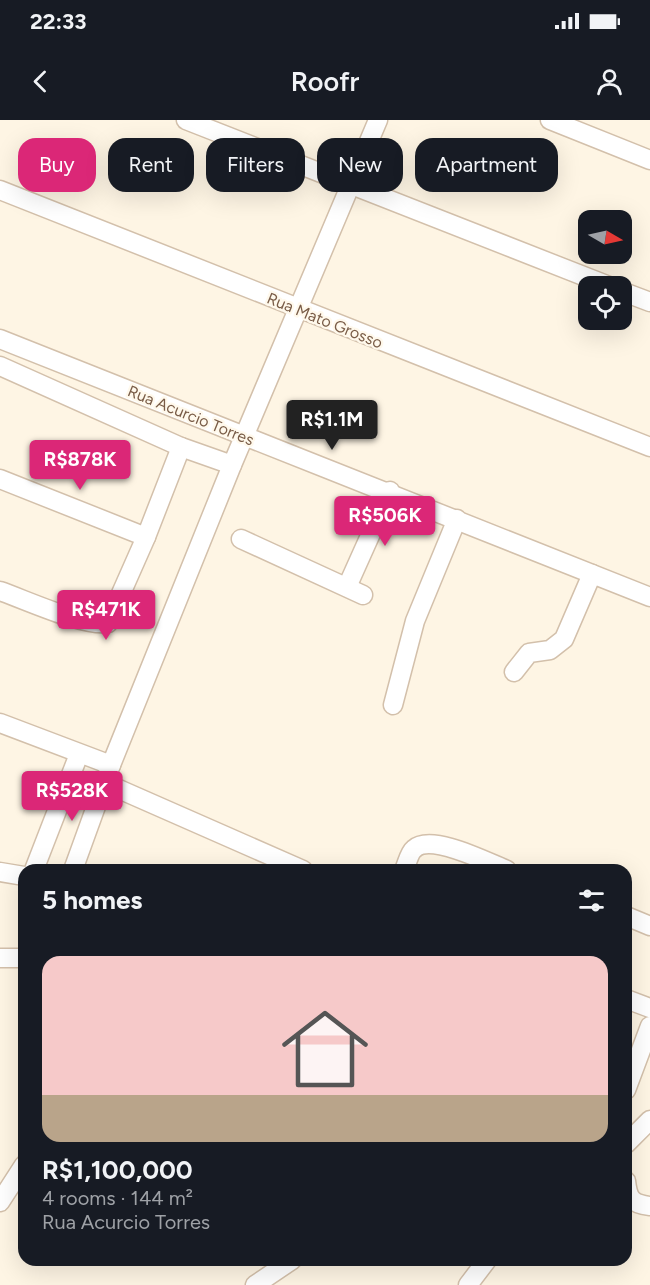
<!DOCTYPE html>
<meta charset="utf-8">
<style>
body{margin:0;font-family:Figtree,sans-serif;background:#242831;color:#f1f3f6;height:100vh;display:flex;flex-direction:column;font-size:22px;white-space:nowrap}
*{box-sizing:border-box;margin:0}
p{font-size:20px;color:#9ea1a6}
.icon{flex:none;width:33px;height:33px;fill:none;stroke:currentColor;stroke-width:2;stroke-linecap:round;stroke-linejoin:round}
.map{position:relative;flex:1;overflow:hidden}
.details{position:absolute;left:18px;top:744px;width:614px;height:402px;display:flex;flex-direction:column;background:#171b24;border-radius:18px;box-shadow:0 6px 24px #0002}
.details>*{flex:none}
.banner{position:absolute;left:18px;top:18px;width:615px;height:54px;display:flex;gap:12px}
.needle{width:39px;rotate:99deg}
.controls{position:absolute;left:578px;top:90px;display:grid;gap:12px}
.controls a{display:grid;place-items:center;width:54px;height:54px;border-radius:12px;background:#171b24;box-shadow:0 6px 24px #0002;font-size:30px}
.price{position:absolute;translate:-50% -51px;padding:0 14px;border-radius:6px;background:#db2777;color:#fff;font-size:20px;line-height:39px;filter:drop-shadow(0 2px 3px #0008)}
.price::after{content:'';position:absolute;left:50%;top:36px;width:18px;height:14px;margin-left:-9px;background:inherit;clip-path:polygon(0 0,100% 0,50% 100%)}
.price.on{background:#222;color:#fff}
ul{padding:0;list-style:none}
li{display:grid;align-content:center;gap:12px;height:318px;padding:0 24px}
li span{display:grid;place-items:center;height:186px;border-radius:18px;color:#555}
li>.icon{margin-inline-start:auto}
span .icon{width:108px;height:108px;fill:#fffc;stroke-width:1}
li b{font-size:26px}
h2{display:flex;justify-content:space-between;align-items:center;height:72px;padding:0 24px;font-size:26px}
.pill{padding:0 21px;border-radius:18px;background:#171b24;box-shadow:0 6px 24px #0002;font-size:21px;line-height:54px}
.pill.on{background:#db2777;color:#fff}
.status{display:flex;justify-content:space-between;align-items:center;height:42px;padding:0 30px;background:#171b24;direction:ltr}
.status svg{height:16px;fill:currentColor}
header{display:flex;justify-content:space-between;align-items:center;height:78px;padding:0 24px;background:#171b24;font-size:27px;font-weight:600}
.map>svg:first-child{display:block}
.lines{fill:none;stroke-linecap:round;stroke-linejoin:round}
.minor-casing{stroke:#d3c0ab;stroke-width:21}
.minor{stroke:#fff;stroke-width:18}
.labels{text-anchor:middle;stroke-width:4.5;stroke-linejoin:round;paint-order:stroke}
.street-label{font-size:16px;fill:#795c47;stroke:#fff9ec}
</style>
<div class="status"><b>22:33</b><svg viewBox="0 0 49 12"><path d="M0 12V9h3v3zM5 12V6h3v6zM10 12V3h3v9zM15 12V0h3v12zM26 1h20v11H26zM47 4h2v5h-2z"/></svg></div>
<header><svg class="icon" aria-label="back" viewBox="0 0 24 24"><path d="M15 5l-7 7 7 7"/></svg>Roofr<svg class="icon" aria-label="person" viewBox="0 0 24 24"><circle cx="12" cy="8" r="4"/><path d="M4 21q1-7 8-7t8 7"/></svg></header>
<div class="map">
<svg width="650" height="1165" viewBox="0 0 650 1165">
<rect width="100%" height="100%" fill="#fef5e4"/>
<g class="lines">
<defs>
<g id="minor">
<polyline points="186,0 609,166"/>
<polyline points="550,0 650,40"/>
<polyline points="0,70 650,327"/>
<polyline points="621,171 650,182"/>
<path d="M0 219C216 306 434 390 650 477"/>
<path d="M0 246 181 327 146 417 108 503C84 507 26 480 0 471"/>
<polyline points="181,327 232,345"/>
<polyline points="0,359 146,417"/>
<polyline points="241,419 363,475"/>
<polyline points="347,467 390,371"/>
<polyline points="514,552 529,533 550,530 564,519 592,454"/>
<polyline points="393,585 415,501 457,399"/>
<polyline points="0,603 111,645"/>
<polyline points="105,663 303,750"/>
<polyline points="34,750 79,634"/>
<polyline points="73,750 111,645 232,345 378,0"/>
<path d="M404 750C407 744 409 733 414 729 431 713 487 742 507 750"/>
<polyline points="0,752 24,756"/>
<polyline points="626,796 650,806"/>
<polyline points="0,838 24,838"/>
<polyline points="626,879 650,888"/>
<polyline points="626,970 650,906"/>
<polyline points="626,1024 650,1000"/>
<path d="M626 1061C628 1079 632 1084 650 1086"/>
<polyline points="0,1082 24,1045"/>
<polyline points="255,1165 292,1140"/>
<polyline points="468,1165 487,1140"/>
</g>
</defs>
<!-- minor casing -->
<use href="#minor" class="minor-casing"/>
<!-- minor -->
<use href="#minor" class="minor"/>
</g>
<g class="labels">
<!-- street labels -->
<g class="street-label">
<text transform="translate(325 200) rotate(22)" y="6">Rua Mato Grosso</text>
<text transform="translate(191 295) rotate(22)" y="6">Rua Acurcio Torres</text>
</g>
</g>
</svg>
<div class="controls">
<a><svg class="needle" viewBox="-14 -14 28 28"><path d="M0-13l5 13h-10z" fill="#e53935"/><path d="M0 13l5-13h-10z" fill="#9ea1a6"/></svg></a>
<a><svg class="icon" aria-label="locate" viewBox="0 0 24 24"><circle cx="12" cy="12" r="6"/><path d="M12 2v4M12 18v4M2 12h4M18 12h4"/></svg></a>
</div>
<b class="price on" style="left:332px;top:331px">R$1.1M</b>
<b class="price" style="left:80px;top:371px">R$878K</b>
<b class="price" style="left:385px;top:427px">R$506K</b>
<b class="price" style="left:106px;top:521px">R$471K</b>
<b class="price" style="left:72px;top:702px">R$528K</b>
<div class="banner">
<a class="pill on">Buy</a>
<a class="pill">Rent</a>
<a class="pill">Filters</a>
<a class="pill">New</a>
<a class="pill">Apartment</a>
</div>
<section class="details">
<h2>5 homes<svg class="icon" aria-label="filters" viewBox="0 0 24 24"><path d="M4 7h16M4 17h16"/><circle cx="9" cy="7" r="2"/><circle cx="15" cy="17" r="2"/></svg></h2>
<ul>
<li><span style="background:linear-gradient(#f6c9c9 75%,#b9a48a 0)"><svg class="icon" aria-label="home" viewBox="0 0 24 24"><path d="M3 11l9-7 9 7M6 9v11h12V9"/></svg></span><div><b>R$1,100,000</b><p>4 rooms · 144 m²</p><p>Rua Acurcio Torres</p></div></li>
</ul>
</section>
</div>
